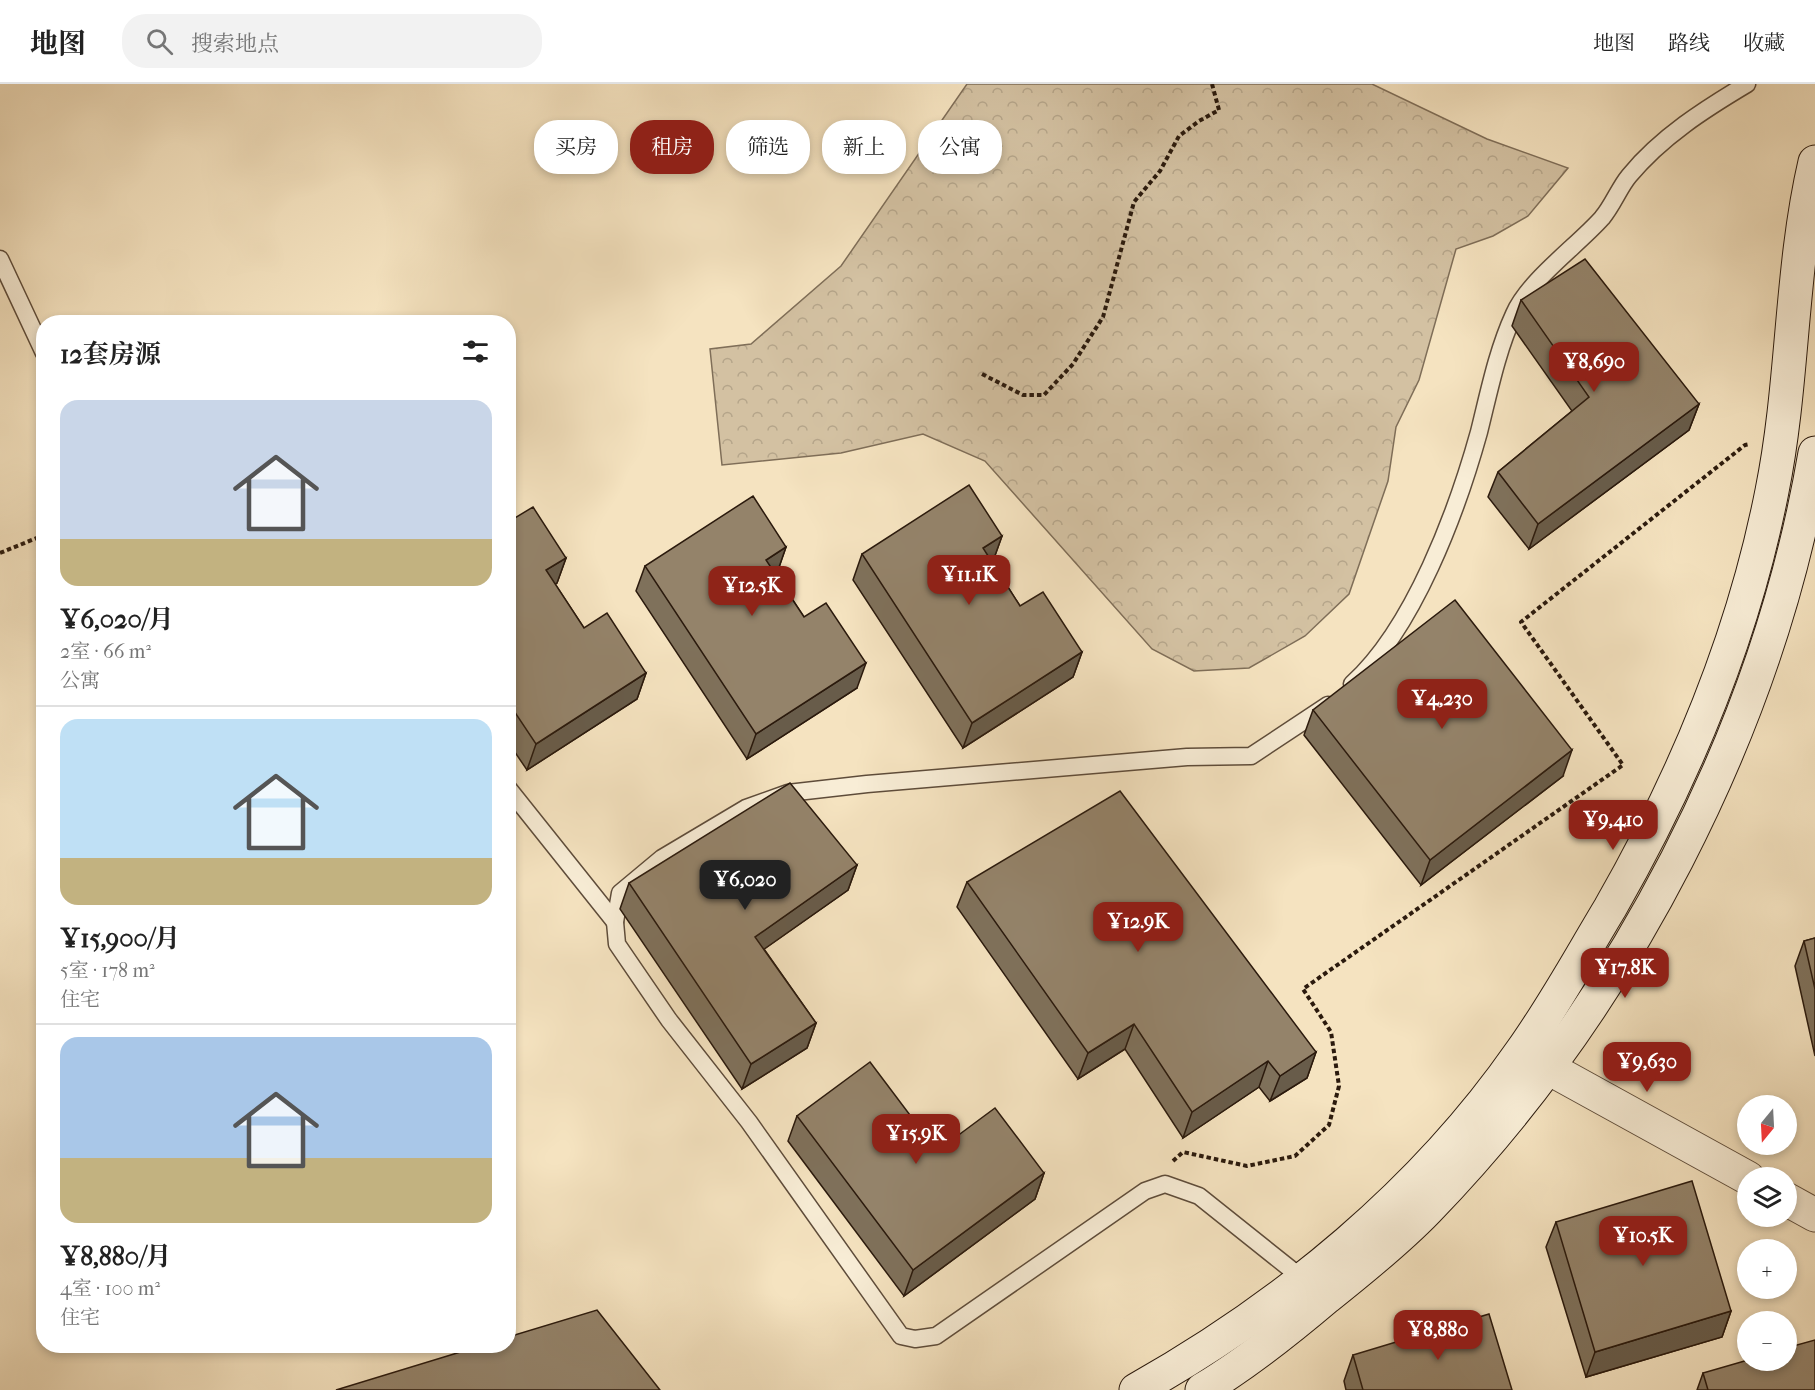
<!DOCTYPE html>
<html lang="zh">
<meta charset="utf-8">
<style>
body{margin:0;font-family:"IM FELL French Canon","Noto Serif SC",serif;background:#f2f2f2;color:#222;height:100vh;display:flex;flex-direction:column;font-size:22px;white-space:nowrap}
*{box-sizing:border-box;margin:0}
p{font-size:20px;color:#767676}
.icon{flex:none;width:33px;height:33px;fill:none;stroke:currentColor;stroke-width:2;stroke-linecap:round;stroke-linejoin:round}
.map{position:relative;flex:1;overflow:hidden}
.details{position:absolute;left:36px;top:231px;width:480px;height:1038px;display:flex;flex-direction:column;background:#fff;border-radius:24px;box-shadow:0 3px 9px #0003}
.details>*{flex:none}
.guide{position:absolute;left:534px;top:36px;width:570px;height:54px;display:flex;gap:12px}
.needle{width:39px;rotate:198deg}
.fabs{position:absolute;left:1737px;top:1011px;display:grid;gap:12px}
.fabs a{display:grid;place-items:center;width:60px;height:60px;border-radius:50%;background:#fff;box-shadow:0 3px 9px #0003;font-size:30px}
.price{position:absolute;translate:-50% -51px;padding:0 14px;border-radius:12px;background:#8f2418;color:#fff;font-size:20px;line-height:39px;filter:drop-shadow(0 2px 3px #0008)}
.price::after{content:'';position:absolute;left:50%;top:36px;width:18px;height:14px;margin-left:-9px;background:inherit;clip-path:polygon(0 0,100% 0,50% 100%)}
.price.active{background:#222;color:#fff}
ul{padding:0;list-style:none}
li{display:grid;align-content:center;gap:12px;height:318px;padding:0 24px}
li+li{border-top:2px solid #e0e0e0}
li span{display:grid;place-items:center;height:186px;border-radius:18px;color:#555}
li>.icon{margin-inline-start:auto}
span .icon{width:108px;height:108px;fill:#fffc;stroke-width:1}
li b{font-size:26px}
h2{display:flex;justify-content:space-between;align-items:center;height:72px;padding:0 24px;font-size:26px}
.chip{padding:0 21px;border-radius:24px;background:#fff;box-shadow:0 3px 9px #0003;font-size:21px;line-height:54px}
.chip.active{background:#8f2418;color:#fff}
header{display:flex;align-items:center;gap:36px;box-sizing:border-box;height:84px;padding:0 30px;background:#fff;border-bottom:2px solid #e0e0e0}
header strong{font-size:28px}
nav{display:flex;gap:33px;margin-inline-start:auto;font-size:21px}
.search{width:420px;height:54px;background:#f2f2f2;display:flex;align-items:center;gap:15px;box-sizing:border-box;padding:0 21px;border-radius:24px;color:#767676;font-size:22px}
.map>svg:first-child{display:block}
.forest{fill:url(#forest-crowns);stroke:#7f6e58;stroke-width:1.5}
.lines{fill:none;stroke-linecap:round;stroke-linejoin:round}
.lane-casing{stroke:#5e4c3a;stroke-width:19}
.street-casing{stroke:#5e4c3a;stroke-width:35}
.secondary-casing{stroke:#2b1a0d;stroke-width:35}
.path{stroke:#2b1a0d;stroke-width:4;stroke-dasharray:4.5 3;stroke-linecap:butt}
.lane{stroke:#f8edd6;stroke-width:16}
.street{stroke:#f8edd6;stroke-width:33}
.secondary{stroke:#f8edd6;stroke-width:33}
.wall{fill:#7f715b;stroke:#2b1a0d;stroke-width:1.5}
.shaded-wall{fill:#685c4a;stroke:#2b1a0d;stroke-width:1.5}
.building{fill:#94836a;stroke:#2b1a0d;stroke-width:1.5}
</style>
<header>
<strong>地图</strong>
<div class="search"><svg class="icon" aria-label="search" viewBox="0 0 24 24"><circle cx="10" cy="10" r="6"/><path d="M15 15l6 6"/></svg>搜索地点</div>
<nav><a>地图</a><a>路线</a><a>收藏</a></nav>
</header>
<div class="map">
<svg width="1815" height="1306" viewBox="0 0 1815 1306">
<defs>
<pattern id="forest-crowns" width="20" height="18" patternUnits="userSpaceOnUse" patternTransform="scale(1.5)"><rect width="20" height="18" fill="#d3c1a2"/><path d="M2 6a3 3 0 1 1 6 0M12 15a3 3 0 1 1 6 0" fill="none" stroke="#b5a58a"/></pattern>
</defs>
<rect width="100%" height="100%" fill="#f5e3c0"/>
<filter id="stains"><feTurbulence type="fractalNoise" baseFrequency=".00333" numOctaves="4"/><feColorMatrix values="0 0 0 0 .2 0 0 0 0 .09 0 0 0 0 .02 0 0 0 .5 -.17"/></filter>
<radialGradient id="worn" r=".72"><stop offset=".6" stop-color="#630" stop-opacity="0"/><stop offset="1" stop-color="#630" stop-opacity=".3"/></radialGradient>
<!-- forest -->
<polygon class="forest" points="967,0 1372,0 1487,55 1568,84 1528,132 1493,152 1456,165 1419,296 1396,343 1388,397 1349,510 1305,552 1249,584 1194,587 1152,565 985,377 923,350 841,369 722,381 710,265 751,260 841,182"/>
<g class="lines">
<defs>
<g id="lane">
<polyline points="0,175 44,269"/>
<path d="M1352 600C1414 544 1457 427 1479 348 1489 308 1497 267 1514 230 1529 196 1577 162 1602 134 1613 121 1619 104 1629 92 1661 53 1705 25 1747 0"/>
<polyline points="508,704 615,838"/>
<polyline points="1303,1195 1199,1112 1165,1100 1145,1107 936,1252 915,1255 901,1252 749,1038 669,936 617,860 615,838 620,809 662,774 746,724 788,709 867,700 1187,673 1251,672 1328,621"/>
</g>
<g id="street">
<polyline points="1523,970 1748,1094"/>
<polyline points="1786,1115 1815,1131"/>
</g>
<g id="secondary">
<path d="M1136 1306C1285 1222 1423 1109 1521 968 1554 922 1581 872 1610 824 1685 693 1743 555 1772 407 1794 298 1790 186 1815 78"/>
<path d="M1202 1306C1247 1279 1287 1247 1327 1213 1361 1186 1397 1157 1427 1126 1623 924 1768 646 1815 369"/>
</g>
</defs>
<!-- lane casing -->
<use href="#lane" class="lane-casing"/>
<!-- street casing -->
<use href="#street" class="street-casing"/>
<!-- secondary casing -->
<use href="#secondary" class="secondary-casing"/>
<!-- path -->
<g class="path">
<polyline points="982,290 1023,311 1044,311 1073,280 1103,233 1134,118 1160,87 1179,52 1199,37 1219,26 1212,0"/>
<polyline points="0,469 44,451"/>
<polyline points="1173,1077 1183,1068 1247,1082 1295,1072 1329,1041 1339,1002 1331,948 1303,905 1623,681 1521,538 1745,361 1750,360"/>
</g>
<!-- lane -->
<use href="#lane" class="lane"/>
<!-- street -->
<use href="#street" class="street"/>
<!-- secondary -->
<use href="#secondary" class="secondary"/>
</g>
<!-- wall -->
<g class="wall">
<polygon points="1521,216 1699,320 1689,346 1529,465 1488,413 1498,388 1572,327 1512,242"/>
<polygon points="508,438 566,474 557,499 555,500 584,544 646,589 637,615 527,686 508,658"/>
<polygon points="1002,452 993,477 992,478 1020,522 1082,568 1073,593 963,664 853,496 862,470"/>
<polygon points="786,463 777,489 775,489 804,533 857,604 747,675 636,507 645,482"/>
<polygon points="1313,626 1563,692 1421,801 1304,651"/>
<polygon points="857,781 848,806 764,865 816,939 807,964 742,1005 620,825 629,799"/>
<polygon points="967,798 1316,968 1307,994 1270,1017 1259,1003 1183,1054 1125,965 1078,995 957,823"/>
<polygon points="1815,854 1815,972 1795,882 1804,857"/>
<polygon points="797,1032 937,1067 1044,1089 1035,1115 904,1212 788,1057"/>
<polygon points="1556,1138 1731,1227 1722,1253 1586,1293 1546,1163"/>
<polygon points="1353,1271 1512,1306 1346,1306 1344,1297"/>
<polygon points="1703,1289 1815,1306 1697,1306"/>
</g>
<!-- shaded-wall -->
<g class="shaded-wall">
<polygon points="1699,320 1689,346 1529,465 1538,440"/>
<polygon points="1002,452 993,477 974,490 983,464"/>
<polygon points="786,463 777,489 757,501 766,476"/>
<polygon points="566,474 557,499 537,512 546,486"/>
<polygon points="1082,568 1073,593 963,664 972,639"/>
<polygon points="866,579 857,604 747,675 756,650"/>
<polygon points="646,589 637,615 527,686 536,660"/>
<polygon points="1572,666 1563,692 1421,801 1430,776"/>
<polygon points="857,781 848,806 746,878 755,853"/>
<polygon points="816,939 807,964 742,1005 751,980"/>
<polygon points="1134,940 1125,965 1078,995 1088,969"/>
<polygon points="1316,968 1307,994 1270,1017 1280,992"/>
<polygon points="1268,977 1259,1003 1183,1054 1192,1028"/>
<polygon points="1044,1089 1035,1115 904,1212 913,1186"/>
<polygon points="1731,1227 1722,1253 1586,1293 1595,1268"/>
</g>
<!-- building -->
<g class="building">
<polygon points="1585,175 1699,320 1538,440 1498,388 1589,313 1521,216"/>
<polygon points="969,401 1002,452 983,464 1020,522 1043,508 1082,568 972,639 862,470"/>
<polygon points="753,412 786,463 766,476 804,533 826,519 866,579 756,650 645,482"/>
<polygon points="533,423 566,474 546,486 584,544 607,529 646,589 536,660 508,618 508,438"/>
<polygon points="1455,516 1572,666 1430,776 1313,626"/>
<polygon points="790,699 857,781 755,853 816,939 751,980 629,799"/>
<polygon points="1120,707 1316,968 1280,992 1268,977 1192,1028 1134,940 1088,969 967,798"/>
<polygon points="1815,854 1815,905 1804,857"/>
<polygon points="870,978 937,1067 995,1024 1044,1089 913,1186 797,1032"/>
<polygon points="1692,1097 1731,1227 1595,1268 1556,1138"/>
<polygon points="597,1226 660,1306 336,1306 480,1262 508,1262 508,1253"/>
<polygon points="1489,1230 1512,1306 1363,1306 1353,1271"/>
<polygon points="1815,1256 1815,1306 1708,1306 1703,1289 1748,1276 1786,1276 1786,1264"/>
</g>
<rect width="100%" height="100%" filter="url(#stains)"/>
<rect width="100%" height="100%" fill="url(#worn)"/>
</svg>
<div class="fabs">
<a><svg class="needle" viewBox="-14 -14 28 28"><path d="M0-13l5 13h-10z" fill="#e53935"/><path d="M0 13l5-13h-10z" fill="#767676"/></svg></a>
<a><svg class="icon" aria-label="layers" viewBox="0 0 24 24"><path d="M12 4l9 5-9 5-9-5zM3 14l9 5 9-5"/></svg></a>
<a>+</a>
<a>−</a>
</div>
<b class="price" style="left:1594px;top:309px">¥8,690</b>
<b class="price" style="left:969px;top:522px">¥11.1K</b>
<b class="price" style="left:752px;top:533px">¥12.5K</b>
<b class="price" style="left:1442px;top:646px">¥4,230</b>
<b class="price" style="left:1613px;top:767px">¥9,410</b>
<b class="price active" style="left:745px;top:827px">¥6,020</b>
<b class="price" style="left:1138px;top:869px">¥12.9K</b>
<b class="price" style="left:1625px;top:915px">¥17.8K</b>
<b class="price" style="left:1647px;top:1009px">¥9,630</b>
<b class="price" style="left:916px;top:1081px">¥15.9K</b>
<b class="price" style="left:1643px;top:1183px">¥10.5K</b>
<b class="price" style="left:1438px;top:1277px">¥8,880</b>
<div class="guide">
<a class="chip">买房</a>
<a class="chip active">租房</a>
<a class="chip">筛选</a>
<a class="chip">新上</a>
<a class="chip">公寓</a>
</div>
<section class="details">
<h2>12套房源<svg class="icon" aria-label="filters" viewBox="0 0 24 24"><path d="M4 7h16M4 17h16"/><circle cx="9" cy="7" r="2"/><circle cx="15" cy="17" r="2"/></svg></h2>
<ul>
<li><span style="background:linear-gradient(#c9d6e8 75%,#c2b280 0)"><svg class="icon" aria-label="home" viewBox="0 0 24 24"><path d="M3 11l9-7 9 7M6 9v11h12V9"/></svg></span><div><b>¥6,020/月</b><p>2室 · 66 m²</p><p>公寓</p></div></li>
<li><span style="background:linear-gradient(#bfe0f5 75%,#c2b280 0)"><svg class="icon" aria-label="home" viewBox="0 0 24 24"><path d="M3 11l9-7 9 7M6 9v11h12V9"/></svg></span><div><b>¥15,900/月</b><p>5室 · 178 m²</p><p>住宅</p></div></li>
<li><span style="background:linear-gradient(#a9c7e8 65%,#c2b280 0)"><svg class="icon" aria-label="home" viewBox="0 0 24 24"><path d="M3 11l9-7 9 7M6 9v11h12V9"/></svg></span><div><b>¥8,880/月</b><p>4室 · 100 m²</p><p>住宅</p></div></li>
</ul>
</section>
</div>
